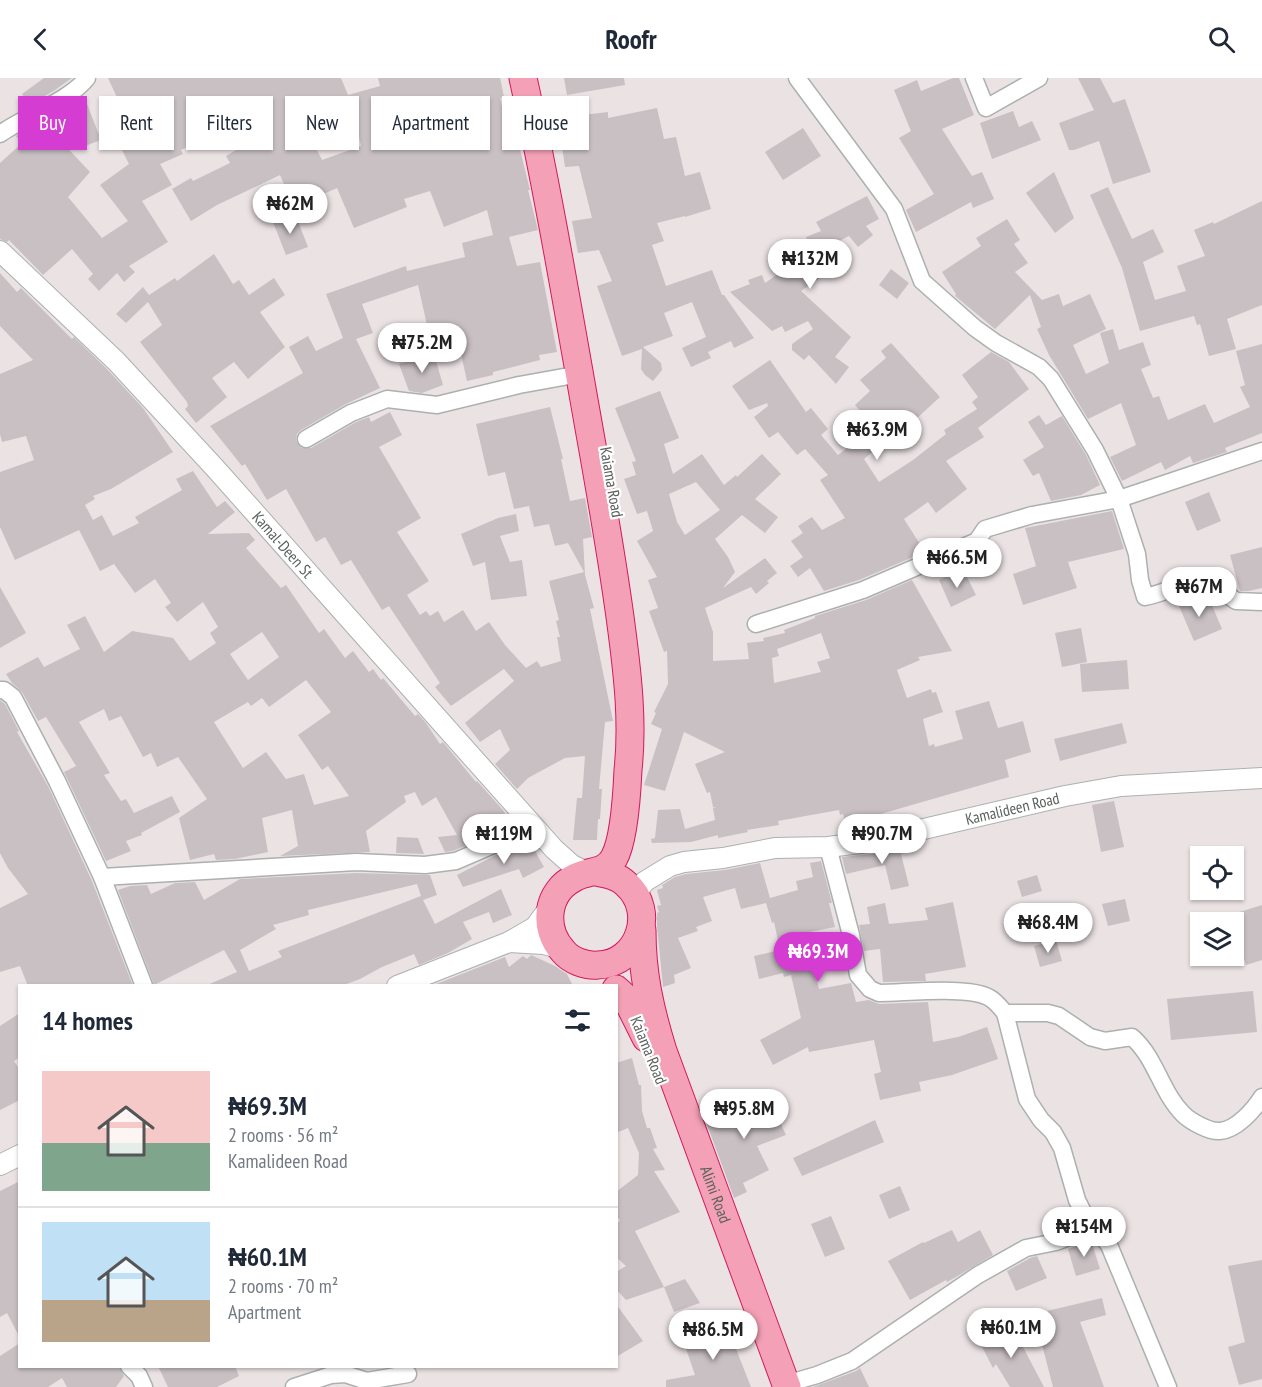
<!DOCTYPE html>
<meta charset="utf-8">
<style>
body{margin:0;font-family:"PT Sans Narrow",sans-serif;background:#f2f2f3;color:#1f2937;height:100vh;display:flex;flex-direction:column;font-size:22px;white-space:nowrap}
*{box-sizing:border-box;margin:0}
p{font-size:20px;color:#747a83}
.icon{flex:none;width:33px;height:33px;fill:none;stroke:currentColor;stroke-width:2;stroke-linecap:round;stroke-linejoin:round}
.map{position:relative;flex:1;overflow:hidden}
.side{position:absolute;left:18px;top:906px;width:600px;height:384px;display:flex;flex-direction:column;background:#fff;border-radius:0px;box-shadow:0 2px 4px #0004}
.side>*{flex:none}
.banner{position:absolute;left:18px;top:18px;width:600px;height:54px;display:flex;gap:12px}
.buttons{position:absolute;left:1190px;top:768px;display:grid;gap:12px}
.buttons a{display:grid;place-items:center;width:54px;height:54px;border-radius:0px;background:#fff;box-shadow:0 2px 4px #0004;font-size:30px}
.price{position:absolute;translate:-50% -51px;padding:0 14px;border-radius:21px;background:#fff;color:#222;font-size:20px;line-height:39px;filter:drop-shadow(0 2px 3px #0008)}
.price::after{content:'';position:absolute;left:50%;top:36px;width:18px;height:14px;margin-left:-9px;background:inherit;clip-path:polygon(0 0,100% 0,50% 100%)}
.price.selected{background:#d53dd2;color:#fff}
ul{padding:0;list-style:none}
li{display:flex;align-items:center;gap:18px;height:150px;padding:0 24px}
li+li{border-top:2px solid #e0e1e3}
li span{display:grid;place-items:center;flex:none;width:168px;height:120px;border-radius:0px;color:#555}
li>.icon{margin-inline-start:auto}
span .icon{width:72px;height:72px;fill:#fffc;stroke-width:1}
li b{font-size:26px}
h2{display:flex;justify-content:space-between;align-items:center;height:72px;padding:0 24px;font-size:26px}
.pill{padding:0 21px;border-radius:0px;background:#fff;box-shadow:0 2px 4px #0004;font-size:21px;line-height:54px}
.pill.selected{background:#d53dd2;color:#fff}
header{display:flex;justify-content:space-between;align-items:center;height:78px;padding:0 24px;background:#fff;font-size:27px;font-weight:700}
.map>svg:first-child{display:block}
.building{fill:#c9c0c4;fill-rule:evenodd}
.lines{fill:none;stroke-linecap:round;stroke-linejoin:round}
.minor-casing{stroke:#abb1ae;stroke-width:19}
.tertiary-casing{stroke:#abb1ae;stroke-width:22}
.trunk-casing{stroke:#d5185e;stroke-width:29}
.minor{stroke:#fff;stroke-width:16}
.tertiary{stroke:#fff;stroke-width:20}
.trunk{stroke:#f4a0b6;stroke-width:27}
.labels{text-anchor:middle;stroke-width:4.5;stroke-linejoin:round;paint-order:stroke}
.street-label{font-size:16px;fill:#5a615d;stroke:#fff}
</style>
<header><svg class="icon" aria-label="back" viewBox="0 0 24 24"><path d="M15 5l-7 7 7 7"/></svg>Roofr<svg class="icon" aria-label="search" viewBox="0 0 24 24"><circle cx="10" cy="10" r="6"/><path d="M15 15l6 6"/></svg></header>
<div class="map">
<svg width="1262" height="1309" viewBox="0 0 1262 1309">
<rect width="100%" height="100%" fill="#ebe2e4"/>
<!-- building -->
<g class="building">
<polygon points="44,0 72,0 55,12 30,27 22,16"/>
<path d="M108 0H341L348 17 380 8 378 0H500L504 19 500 20 507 53 515 51 528 104 530 112H528L538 152 509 159 517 188 540 184 557 274 539 277 540 282 493 294V297L467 303 455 249 429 256 418 207 362 226 373 255 356 261 380 310 346 326 301 352 297 356 296 362 301 370H311L356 344 369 339 371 344 390 334 402 357 379 369 421 440 397 454 429 503 407 517 420 537 426 533 430 538 438 533 444 544 463 532 476 553 489 544 505 567 526 590 537 583 541 589 561 583 557 559H560L556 543 559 542 549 503 584 494 568 465 555 468 549 446 534 449 529 428 514 431 505 394 488 398 476 346 550 329 563 381H561L570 423 585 420 592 459 583 461 585 497 594 530 590 531 613 643 605 644 599 711H602L600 741H598L597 762H573L577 720H582L585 678 565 680 528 700 517 711 495 686 510 672 500 651 480 664 465 645 514 603 504 591 451 628 435 609 440 605 389 528 382 532 351 482 341 487 325 459 316 464 286 411 267 422 245 386 242 388 210 348 303 295 289 269 308 258 316 273 343 260 326 216 406 188 407 193 465 179 462 165 493 157 487 132 444 149 430 113 404 121 407 129 354 150 337 110 294 129 280 97 217 127 191 143 172 111 191 100 193 103 230 85 226 78 267 53 262 42 218 61 215 56 181 72 183 76 160 86 172 107 142 123 168 164 129 188 135 194 124 204 117 195 99 213 88 201 93 196 72 171 43 197 9 162 7 164 0 161V85L22 65 16 58 43 44 90 94 68 119 102 160 128 143 100 107 129 86 117 62 108 65 102 50 127 41ZM353 34 361 68 322 82 308 54Z"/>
<polygon points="564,0 624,0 625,7 567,17"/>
<polygon points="953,0 959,0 974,37 942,51 972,98 982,94 994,121 973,130 971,124 916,154 906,132 934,116 899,60 911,53 894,12 917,2 921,13"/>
<polygon points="1078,0 1100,0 1113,25 1125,21 1151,94 1113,106 1099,63 1074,72 1069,72 1059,45 1094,32"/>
<polygon points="87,26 101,62 77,71 64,35"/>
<polygon points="657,30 664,61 676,59 685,98 700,94 711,131 685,139 685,138 657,145 664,163 652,167 666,208 712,192 722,217 724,217 754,260 734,270 731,263 708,274 711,280 691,289 682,270 706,259 692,224 664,235 673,258 643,269 661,285 662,292 653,303 645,297 641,291 642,271 622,278 597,208 612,203 599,172 578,175 572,143 592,140 579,88 565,89 558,40 608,34 608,40"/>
<polygon points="1013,33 1019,49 1032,43 1041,62 992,81 980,45"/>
<polygon points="803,50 821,78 783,102 765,74"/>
<polygon points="1054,94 1074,140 1055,155 1026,115"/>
<polygon points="1108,109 1132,161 1153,151 1164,174 1143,184 1155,222 1186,213 1177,188 1205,178 1194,152 1213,144 1214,146 1262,123 1262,227 1227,241 1236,271 1209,278 1200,246 1197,247 1194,238 1140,253 1122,190 1090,117"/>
<polygon points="867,118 879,141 866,148 873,157 858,169 849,158 818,174 831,192 801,213 851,259 835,279 849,289 836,306 809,277 804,282 792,272 792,266 813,251 808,243 785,254 782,248 772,253 730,214 750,206 748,202 762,197 765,205 812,172 806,159 821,153 816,144"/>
<polygon points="295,136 308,169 286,177 273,144"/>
<polygon points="1007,141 1020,162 1014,166 1028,185 1015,194 1042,222 1059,216 1063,228 1090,216 1106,251 1073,267 1086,296 1109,285 1100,255 1113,251 1119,272 1143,264 1151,287 1141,291 1153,320 1159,318 1168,342 1205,326 1214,345 1250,329 1240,309 1245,307 1236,273 1262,266 1262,355 1225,370 1227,374 1193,385 1190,378 1165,392 1161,384 1122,403 1110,379 1136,367 1121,325 1088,341 1049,277 1037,251 1041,249 1030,217 995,251 955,218 956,216 942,194 981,168 976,160"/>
<polygon points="214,176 233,206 239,202 249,217 274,200 285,217 260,234 285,269 248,301 234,284 212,300 227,319 196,345 185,331 188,328 187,324 140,264 162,247 148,224 126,245 116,236 143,209 149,217 175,200 177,203"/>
<polygon points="891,191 909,205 897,221 879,207"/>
<path d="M0 195 17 214 21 210 72 261 74 259 107 291 143 330 173 374 111 411 93 418 95 421 85 427 93 442 102 437 113 458 139 445 135 439 182 412 176 401 193 393 217 429 225 423 235 434 208 456 249 455 255 462 246 470 281 510 286 507 319 555 324 551 345 580 353 573 369 594 373 591 381 602 383 600 415 638 418 636 426 645 440 666 443 664 476 704 477 703 503 732 512 748 453 773 445 774 438 759 457 757 436 719 422 728 415 714 404 718 406 724 366 753 370 774 280 778 298 768 292 732 262 740 268 774 235 781 216 782 214 776 190 782 179 740 207 721 178 679 157 689 151 675 143 679 121 638 109 643 104 631 79 644 110 695 104 697 121 723 126 721 134 735 172 718 180 734 141 755 142 757 126 763 131 773 106 783 64 694 76 688 46 639 38 643 22 614 12 605 6 596 38 579 44 589 80 571 67 547 85 538 104 574 132 553 173 560 190 583 216 565 210 555 218 549 203 524 177 544 165 529 171 525 155 501 135 515 114 486 100 493 79 452 15 482 0 449V394L34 382 26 358 2 364 0 356V296L33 282 0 248ZM262 554 279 579 248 602 230 576ZM306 602 331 634 298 657 322 692 328 688 349 718 314 727 304 696 286 701 266 674 243 690 214 644 248 624 251 628 262 620 269 629Z"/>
<polygon points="891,265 940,319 904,352 902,349 864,381 879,404 913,382 946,356 944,352 977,331 972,324 978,319 962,297 991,274 1009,284 1029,311 978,350 984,359 946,383 967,411 936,435 928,424 904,441 925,474 859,502 824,513 810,490 798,499 790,488 803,479 791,463 803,455 798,448 812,439 822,452 845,440 820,402 828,397 805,371 797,377 778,354 769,360 754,339 768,328 767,325 749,332 732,308 770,282 806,334 811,330 828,351 821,357 838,377 874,349 855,327 870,313 860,302 886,280 881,273"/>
<polygon points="434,276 443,307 422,315 409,313 399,286"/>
<path d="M660 313 679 360 664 366 673 396 702 376 724 407 736 397 737 399 762 376 781 396 755 421 778 439 765 455 742 437 715 461 728 479 735 494 723 510 765 480 777 495 767 503 769 505 756 516 751 509 705 530 713 554V583L749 581 747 565 764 563 763 560 785 555 784 552 815 540V538L866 522 912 502 952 573 918 579 920 582 897 592 907 620 931 611 932 615 936 614 943 634 923 641 929 668 934 666 935 669 963 661 955 633 989 623 998 650 1023 643 1031 674 1005 682 1009 699 846 746 843 736 840 737 839 732 778 743 779 747 747 752 748 754 718 760V757L691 764 652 765 651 761 655 760 658 732 680 731 685 751 715 742 713 730H716L713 729 710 714 707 715 695 686 725 674 684 654 665 713 644 707 662 651 651 646 656 635 654 634 668 606 667 573 664 574 649 533 658 530 648 502 657 499 637 463 653 453 647 433 637 436 624 401 636 397 632 384 636 383 615 330ZM696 404 720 432 685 457 677 444 669 416ZM821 555 830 580 817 584 821 594 774 605 772 580 779 578 777 571Z"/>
<polygon points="1039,337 1046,347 1062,338 1086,377 1100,407 1081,417 1051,423 1039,395 1033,398 1023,382 1044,369 1028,344"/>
<polygon points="1209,414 1221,443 1197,453 1185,424"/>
<polygon points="1112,433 1124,471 1068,484 1077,510 1023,527 1013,496 1036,488 1025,450"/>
<polygon points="516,436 519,453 500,458 510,484 522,482 527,518 491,522 485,484 473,488 461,456 498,440"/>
<polygon points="1262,469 1262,510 1249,513 1240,513 1230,477"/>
<polygon points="953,495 956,502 966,497 976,517 951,529 939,502"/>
<polygon points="0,509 26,555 0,570"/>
<polygon points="1184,518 1192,523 1211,525 1222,551 1194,563 1176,521"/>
<polygon points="1081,550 1087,584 1062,589 1055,555"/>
<polygon points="1127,582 1129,611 1082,614 1080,586"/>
<polygon points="0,622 5,626 19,653 17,654 48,708 92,803 133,908 28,908 20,888 0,894 0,830 28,816 8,790 0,775"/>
<polygon points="1122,645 1127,665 1060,683 1054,661"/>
<polygon points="1114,723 1124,769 1101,774 1092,727"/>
<polygon points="397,759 418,760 424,776 396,775"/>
<polygon points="530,764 544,789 523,800 519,791 463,809 457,797 494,778"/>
<polygon points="909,767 910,773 901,776 909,808 891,812 885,787 846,796 842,779 871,776"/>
<polygon points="821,783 832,825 829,825 835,849 805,855 819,911 851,905 856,924 869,922 879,926 928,924 933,964 958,959 987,949 998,981 952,997 919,1004 921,1013 880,1022 874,996 881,994 874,962 809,974 808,969 773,987 760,962 801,940 791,897 784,899 783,895 759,901 754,878 780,872 774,844 772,845 766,825 741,831 735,810 703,819 712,843 696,849 698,853 678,860 691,890 674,897 675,905 663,909 657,848 657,835 659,834 657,828 661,827 657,812 663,810 662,807 675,799 686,796 725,792 760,785 770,820 798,812 796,803 813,799 810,785"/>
<path d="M356 795 430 797 437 817 423 822 435 846 501 811 512 837 493 845 489 834 463 844 472 861 448 875 419 887 414 876 382 889 360 901 341 908H205L237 894 224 872 154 907 118 812 130 808 147 807 151 816 175 805 195 804 204 822 240 801ZM417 806 421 818 278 873 282 879 249 893 240 872 276 851 273 847 309 837 308 832Z"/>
<polygon points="1037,797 1042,813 1022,819 1017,803"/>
<polygon points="1125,821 1130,843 1108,848 1102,826"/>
<polygon points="953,824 966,889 925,896 926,903 883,904 880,871 864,873 859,847 870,846 867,829 885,825 889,846 928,842 925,830"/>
<polygon points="1262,827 1262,882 1246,887 1230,837"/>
<polygon points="1056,862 1062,883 1040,889 1034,868"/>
<polygon points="531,877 555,888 567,896 573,908 431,908 505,879 509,889 523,878 527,881"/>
<polygon points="1253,913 1257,954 1171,962 1167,921"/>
<polygon points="20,935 20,979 14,983 20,992 20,1022 0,1032 0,948"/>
<polygon points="632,980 639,1007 641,1007 642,1033 647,1050 650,1050 657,1070 653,1071 665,1092 654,1093 680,1134 635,1153 664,1209 626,1222 616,1211 616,1194 626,1188 616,1179 616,1148 620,1142 616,1138 616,1114 638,1097 639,1075 628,1050 616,1055 616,985"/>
<polygon points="768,1018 786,1057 757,1068 769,1092 743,1105 747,1114 734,1120 705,1041"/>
<polygon points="875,1042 884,1064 802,1098 793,1080"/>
<polygon points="20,1103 20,1260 7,1235 0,1239 0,1113"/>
<polygon points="900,1108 910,1132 889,1141 879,1117"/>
<polygon points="831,1138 845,1171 825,1179 811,1146"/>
<polygon points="952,1152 958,1164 980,1152 993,1177 956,1199 947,1204 946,1202 910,1222 888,1183 923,1164 924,1165"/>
<polygon points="1091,1162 1100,1191 1076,1198 1068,1171"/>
<polygon points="1037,1178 1047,1200 1016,1213 1007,1193 1030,1180"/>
<polygon points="1262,1182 1262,1301 1239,1307 1228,1269 1245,1264 1228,1188"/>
<polygon points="685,1201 700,1225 674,1234 664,1209"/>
<polygon points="1102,1220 1106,1237 1080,1244 1104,1309 1053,1309 1034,1236"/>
<polygon points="616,1226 643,1263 616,1279"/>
<polygon points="725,1243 751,1309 666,1309 666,1302 695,1297 683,1262"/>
<polygon points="1012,1248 1044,1309 1010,1309 996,1286 993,1290 980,1265"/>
<polygon points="20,1265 20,1288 119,1288 124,1298 116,1309 67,1309 62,1300 48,1309 0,1309 0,1278"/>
<polygon points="158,1288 235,1288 239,1298 217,1309 168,1309"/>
<polygon points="860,1290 869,1309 813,1309 856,1293"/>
</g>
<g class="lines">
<defs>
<g id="minor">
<path d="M797 0 894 131 922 203 975 250 996 265 1039 289 1051 301 1095 372 1119 421 1137 476 1140 502 1145 519C1160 516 1173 509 1188 507L1193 513 1225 515 1236 523 1262 524"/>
<polyline points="974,0 986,30 1039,0"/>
<path d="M0 56C24 39 70 22 87 0"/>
<polyline points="306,361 351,335 387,321 437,327 519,307 580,296"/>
<polyline points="756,546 863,512 977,463 985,451 1032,437 1119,421 1262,373"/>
<polyline points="0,612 4,612 13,619 57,703 102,799 144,908"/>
<path d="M828 769 851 857 858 897 870 911 879 915C905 915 968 908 988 919 995 922 1000 929 1005 935L1027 1021 1041 1042 1053 1054 1062 1070 1077 1122 1083 1134 1109 1167 1168 1309"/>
<polyline points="102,799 356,784 425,787 456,783 535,749"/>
<path d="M1005 935H1048L1059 938 1090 959 1105 963 1132 959C1156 980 1161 1014 1183 1036 1190 1043 1209 1054 1220 1053 1236 1052 1254 1032 1262 1019"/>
<polyline points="129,1288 139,1298 144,1309"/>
<polyline points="786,1306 817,1297 852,1283 978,1197 1026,1170 1056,1164 1095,1149"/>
<polyline points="294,1309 331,1297 345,1296 367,1303 408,1296"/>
</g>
<g id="tertiary">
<path id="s1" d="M0 173 116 283 215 390 554 771 572 787 589 795"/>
<path id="s2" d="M636 817 644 804 670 788 684 784 723 780 775 770 828 769 868 764 1065 718 1121 708 1262 700"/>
<polyline points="509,864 544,866 562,871"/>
<polyline points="397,908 509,864 535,849 552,826"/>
<polyline points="0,1087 20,1077"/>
</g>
<g id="trunk">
<path d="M523 0C550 122 570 244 592 367 603 429 614 491 622 554 628 600 633 646 628 692 627 714 624 762 614 780 605 796 590 792 576 799 546 813 542 850 563 873 571 883 586 888 598 887 639 886 657 833 626 806 618 798 607 796 596 794"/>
<path id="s3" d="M642 852C642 896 650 931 663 973L787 1309"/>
<polyline points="616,911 626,920 646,960"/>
</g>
</defs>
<!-- minor casing -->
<use href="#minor" class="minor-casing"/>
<!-- tertiary casing -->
<use href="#tertiary" class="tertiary-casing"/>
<!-- trunk casing -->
<use href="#trunk" class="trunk-casing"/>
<!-- minor -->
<use href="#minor" class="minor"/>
<!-- tertiary -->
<use href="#tertiary" class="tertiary"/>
<!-- trunk -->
<use href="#trunk" class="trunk"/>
</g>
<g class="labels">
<!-- street labels -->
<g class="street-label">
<text transform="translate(612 404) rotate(80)" y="6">Kaiama Road</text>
<text dy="6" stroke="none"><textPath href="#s1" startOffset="408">Kamal-Deen St</textPath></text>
<text dy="6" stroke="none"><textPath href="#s2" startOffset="394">Kamalideen Road</textPath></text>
<text transform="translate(649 972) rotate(68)" y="6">Kaiama Road</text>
<text dy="6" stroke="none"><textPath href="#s3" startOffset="276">Alimi Road</textPath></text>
</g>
</g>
</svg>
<div class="buttons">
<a><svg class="icon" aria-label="locate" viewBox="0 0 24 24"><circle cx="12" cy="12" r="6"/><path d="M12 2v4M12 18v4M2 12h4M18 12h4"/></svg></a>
<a><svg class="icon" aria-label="layers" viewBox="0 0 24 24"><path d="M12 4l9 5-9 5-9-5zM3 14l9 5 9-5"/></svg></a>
</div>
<b class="price" style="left:290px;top:157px">₦62M</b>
<b class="price" style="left:810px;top:212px">₦132M</b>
<b class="price" style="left:422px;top:296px">₦75.2M</b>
<b class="price" style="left:877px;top:383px">₦63.9M</b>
<b class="price" style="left:957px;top:511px">₦66.5M</b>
<b class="price" style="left:1199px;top:540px">₦67M</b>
<b class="price" style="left:504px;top:787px">₦119M</b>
<b class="price" style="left:882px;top:787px">₦90.7M</b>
<b class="price" style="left:1048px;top:876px">₦68.4M</b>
<b class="price selected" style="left:818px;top:905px">₦69.3M</b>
<b class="price" style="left:744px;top:1062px">₦95.8M</b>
<b class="price" style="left:1084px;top:1180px">₦154M</b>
<b class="price" style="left:1011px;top:1281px">₦60.1M</b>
<b class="price" style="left:713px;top:1283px">₦86.5M</b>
<div class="banner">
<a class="pill selected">Buy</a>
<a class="pill">Rent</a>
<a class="pill">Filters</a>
<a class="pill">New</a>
<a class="pill">Apartment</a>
<a class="pill">House</a>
</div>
<section class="side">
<h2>14 homes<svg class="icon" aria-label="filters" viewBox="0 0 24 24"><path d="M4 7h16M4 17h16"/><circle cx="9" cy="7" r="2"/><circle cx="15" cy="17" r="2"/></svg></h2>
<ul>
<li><span style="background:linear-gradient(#f6c9c9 60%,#7fa58c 0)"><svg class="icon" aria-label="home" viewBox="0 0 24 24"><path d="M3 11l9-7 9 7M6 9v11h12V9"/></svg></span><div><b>₦69.3M</b><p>2 rooms · 56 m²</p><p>Kamalideen Road</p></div></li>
<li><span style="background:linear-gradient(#bfe0f5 65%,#b9a48a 0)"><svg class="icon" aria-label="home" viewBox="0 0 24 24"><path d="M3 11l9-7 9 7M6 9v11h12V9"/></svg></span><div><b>₦60.1M</b><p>2 rooms · 70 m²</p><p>Apartment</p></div></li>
</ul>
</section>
</div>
